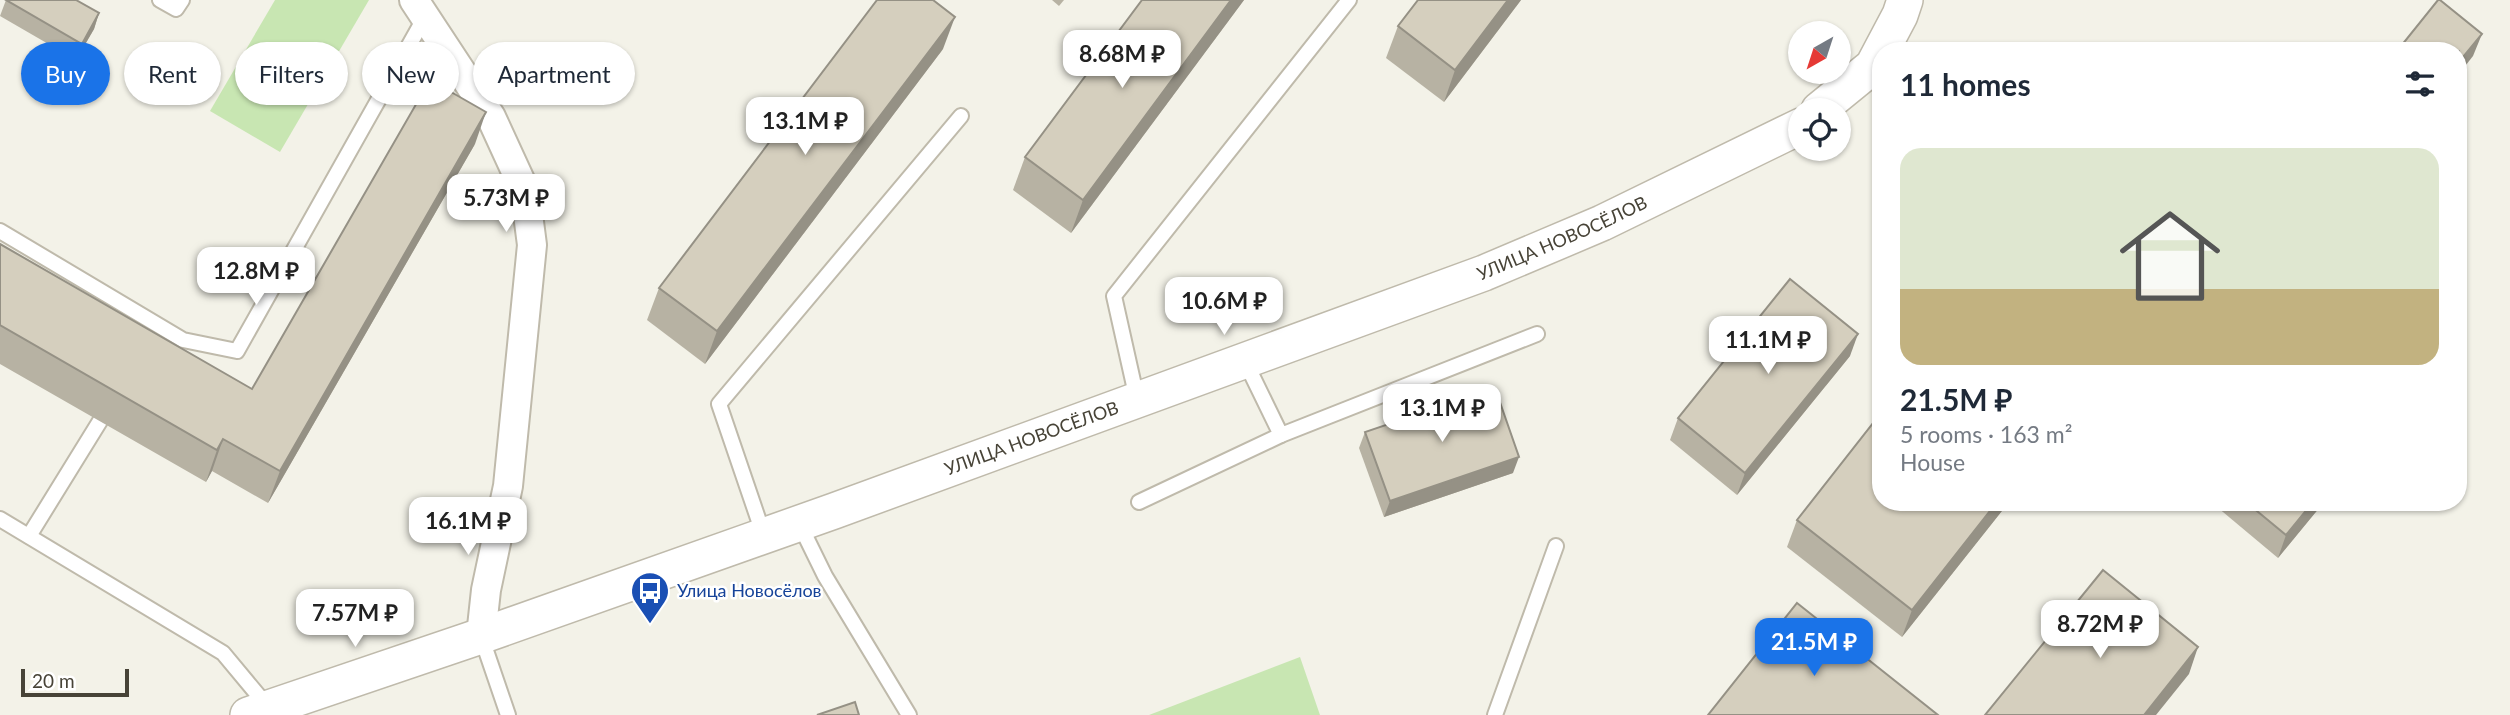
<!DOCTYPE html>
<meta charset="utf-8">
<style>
body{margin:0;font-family:Lato,sans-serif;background:#f6f6f7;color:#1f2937;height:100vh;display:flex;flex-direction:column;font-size:26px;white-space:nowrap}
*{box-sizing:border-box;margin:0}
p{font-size:23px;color:#747a83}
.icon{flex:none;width:38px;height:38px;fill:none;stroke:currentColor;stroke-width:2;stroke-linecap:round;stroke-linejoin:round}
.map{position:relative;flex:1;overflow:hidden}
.panel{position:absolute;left:1872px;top:42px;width:595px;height:469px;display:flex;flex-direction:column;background:#fff;border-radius:28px;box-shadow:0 2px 5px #0004}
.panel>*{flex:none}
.top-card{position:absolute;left:21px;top:42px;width:665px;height:63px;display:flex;gap:14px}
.needle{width:46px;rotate:219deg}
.controls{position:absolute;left:1788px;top:21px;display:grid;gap:14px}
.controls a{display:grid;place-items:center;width:63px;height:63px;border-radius:50%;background:#fff;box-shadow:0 2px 5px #0004;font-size:35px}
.scale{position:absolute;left:21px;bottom:18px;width:108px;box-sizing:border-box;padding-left:7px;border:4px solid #474337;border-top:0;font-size:19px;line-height:24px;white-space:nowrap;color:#474337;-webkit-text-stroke:5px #fff;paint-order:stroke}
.price{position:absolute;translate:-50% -60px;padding:0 16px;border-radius:14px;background:#fff;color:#222;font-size:23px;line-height:46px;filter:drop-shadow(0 2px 4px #0008)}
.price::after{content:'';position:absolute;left:50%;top:42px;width:21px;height:16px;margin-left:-10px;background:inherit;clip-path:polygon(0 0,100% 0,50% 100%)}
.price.on{background:#1a73e8;color:#fff}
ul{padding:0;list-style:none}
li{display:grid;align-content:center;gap:14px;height:371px;padding:0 28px}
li+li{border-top:2px solid #e0e1e3}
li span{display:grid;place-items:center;height:217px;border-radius:21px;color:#555}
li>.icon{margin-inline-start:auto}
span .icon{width:126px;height:126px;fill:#fffc;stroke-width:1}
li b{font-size:30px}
h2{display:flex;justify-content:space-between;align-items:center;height:84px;padding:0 28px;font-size:30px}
.chip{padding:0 24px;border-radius:32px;background:#fff;box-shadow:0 2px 5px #0004;font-size:24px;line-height:63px}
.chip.on{background:#1a73e8;color:#fff}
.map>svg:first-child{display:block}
.pitch{fill:#c8e6b2}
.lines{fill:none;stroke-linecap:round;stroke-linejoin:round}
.service-casing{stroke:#bfbaab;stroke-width:18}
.minor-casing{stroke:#bfbaab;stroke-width:32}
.tertiary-casing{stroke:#bfbaab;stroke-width:38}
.service{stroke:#fff;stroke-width:14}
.minor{stroke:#fff;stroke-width:28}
.tertiary{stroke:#fff;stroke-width:35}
.wall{fill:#b7b2a3}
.shaded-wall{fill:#959185}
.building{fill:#d5cfbe;stroke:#959185;stroke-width:2}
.labels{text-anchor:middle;stroke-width:5;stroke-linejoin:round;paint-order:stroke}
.street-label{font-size:18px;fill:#474337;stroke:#fff}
.transit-label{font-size:18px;fill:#164399;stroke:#fff;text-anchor:start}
</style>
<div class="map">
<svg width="2510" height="715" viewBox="0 0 2510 715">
<rect width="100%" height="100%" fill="#f3f2e8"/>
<!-- pitch -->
<g class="pitch">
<polygon points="275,0 369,0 280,152 210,111"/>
<polygon points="1300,657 1320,715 1149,715"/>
</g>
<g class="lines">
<defs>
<g id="service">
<polyline points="160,0 176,9 182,0"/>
<polyline points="0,231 183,340 237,351 425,17"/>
<polyline points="1245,361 1281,435 1537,334"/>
<polyline points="1137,399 1114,296 1349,0"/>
<polyline points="1139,502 1281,435"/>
<polyline points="0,519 223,653 268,707"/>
<polyline points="800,525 825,576 909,715"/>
<polyline points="29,536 100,421"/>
<polyline points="764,536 719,404 961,116"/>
<polyline points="481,636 508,715"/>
<polyline points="1495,715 1556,546"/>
</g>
<polyline id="minor" points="414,0 491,117 525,191 532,245 508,486 486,590 481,636"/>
<g id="tertiary">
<polyline points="1819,110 1873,66 1900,15 1905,0"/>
<path id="s1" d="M248 715 481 636 834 511 1484 273 1602 223 1801 126"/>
</g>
</defs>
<!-- service casing -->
<use href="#service" class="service-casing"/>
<!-- minor casing -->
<use href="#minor" class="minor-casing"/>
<!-- tertiary casing -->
<use href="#tertiary" class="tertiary-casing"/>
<!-- service -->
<use href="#service" class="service"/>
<!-- minor -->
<use href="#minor" class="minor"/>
<!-- tertiary -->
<use href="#tertiary" class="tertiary"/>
</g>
<!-- wall -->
<g class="wall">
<polygon points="6,0 99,13 94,29 76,60 0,16"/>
<polygon points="1052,0 1064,0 1059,6"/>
<polygon points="1142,0 1244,0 1071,233 1013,190 1025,157"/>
<polygon points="1521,0 1444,102 1386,58 1398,26"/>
<polygon points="943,49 705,364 647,320 659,288"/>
<polygon points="475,144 268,503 212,471 206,482 0,364 0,244 252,389"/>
<polygon points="1850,356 1737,495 1670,440 1678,418"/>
<polygon points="1365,432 1513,473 1384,517 1359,448"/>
<polygon points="1881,502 2009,502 1902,637 1787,547 1797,520"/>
<polygon points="2211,502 2324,502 2278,558"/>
</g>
<!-- shaded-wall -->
<g class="shaded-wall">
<polygon points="1231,0 1244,0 1071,233 1083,200"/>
<polygon points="1508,0 1521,0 1444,102 1455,70"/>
<polygon points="99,13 94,29 76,60 82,44"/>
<polygon points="955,17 943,49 705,364 717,331"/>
<polygon points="2482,34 2473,56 2459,74 2459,62"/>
<polygon points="486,112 475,144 268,503 280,471"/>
<polygon points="1858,334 1850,356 1737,495 1745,473"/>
<polygon points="223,439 212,471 206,482 217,450"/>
<polygon points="1519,457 1513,473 1384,517 1390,501"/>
<polygon points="1997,502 2009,502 1902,637 1912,610"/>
<polygon points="2313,502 2324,502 2278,558 2286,535"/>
<polygon points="2198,647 2189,674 2156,715 2144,715"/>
</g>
<!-- building -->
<g class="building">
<polygon points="6,0 76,0 99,13 82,44"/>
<polygon points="877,0 933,0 955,17 717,331 659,288"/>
<polygon points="1142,0 1231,0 1083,200 1025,157"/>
<polygon points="1418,0 1508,0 1455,70 1398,26"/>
<polygon points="2438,0 2440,0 2482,34 2459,62 2459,51 2397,51"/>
<polygon points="430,80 486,112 280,471 223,439 217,450 0,325 0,244 252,389"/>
<polygon points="1790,279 1858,334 1745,473 1678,418"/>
<polygon points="1495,388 1519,457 1390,501 1365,432"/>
<polygon points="1881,413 1881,502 1997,502 1912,610 1797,520"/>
<polygon points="2246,502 2313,502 2286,535"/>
<polygon points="2103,570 2198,647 2144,715 1985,715"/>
<polygon points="1797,603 1938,715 1708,715"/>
<polygon points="855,702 859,715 817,715"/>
</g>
<!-- icons -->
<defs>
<symbol id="bus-pin" viewBox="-11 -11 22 30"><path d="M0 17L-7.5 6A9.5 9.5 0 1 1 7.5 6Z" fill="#1a4fb4" stroke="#fff"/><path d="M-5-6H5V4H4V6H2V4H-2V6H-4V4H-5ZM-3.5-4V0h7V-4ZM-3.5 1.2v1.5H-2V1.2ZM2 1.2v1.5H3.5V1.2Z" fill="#fff"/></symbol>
</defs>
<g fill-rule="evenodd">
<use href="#bus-pin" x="628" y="569" width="44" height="60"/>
</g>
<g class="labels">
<!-- street labels -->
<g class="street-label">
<text dy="6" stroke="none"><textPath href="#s1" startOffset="1398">УЛИЦА НОВОСЁЛОВ</textPath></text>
<text dy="6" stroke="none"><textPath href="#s1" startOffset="831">УЛИЦА НОВОСЁЛОВ</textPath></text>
</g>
<!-- transit labels -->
<g class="transit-label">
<text x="677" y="597">Улица Новосёлов</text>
</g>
</g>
</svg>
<div class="controls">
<a><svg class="needle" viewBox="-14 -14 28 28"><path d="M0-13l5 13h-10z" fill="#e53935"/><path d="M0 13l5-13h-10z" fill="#747a83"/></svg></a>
<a><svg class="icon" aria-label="locate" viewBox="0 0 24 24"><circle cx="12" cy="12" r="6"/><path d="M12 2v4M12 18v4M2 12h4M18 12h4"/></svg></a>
</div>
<div class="scale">20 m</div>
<b class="price" style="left:1122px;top:90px">8.68M ₽</b>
<b class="price" style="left:805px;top:157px">13.1M ₽</b>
<b class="price" style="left:506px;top:234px">5.73M ₽</b>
<b class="price" style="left:256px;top:307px">12.8M ₽</b>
<b class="price" style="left:1224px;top:337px">10.6M ₽</b>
<b class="price" style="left:1768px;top:376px">11.1M ₽</b>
<b class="price" style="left:1442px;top:444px">13.1M ₽</b>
<b class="price" style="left:468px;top:557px">16.1M ₽</b>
<b class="price" style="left:355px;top:649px">7.57M ₽</b>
<b class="price" style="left:2100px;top:660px">8.72M ₽</b>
<b class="price on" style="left:1814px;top:678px">21.5M ₽</b>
<div class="top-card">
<a class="chip on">Buy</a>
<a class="chip">Rent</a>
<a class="chip">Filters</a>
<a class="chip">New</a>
<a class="chip">Apartment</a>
</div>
<section class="panel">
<h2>11 homes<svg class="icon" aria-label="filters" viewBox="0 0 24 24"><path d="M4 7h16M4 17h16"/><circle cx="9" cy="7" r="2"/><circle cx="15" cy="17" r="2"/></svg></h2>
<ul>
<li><span style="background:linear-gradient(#dfe7d0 65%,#c2b280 0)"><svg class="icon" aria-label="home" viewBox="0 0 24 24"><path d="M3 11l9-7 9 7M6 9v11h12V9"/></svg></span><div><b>21.5M ₽</b><p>5 rooms · 163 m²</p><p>House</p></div></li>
</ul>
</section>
</div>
